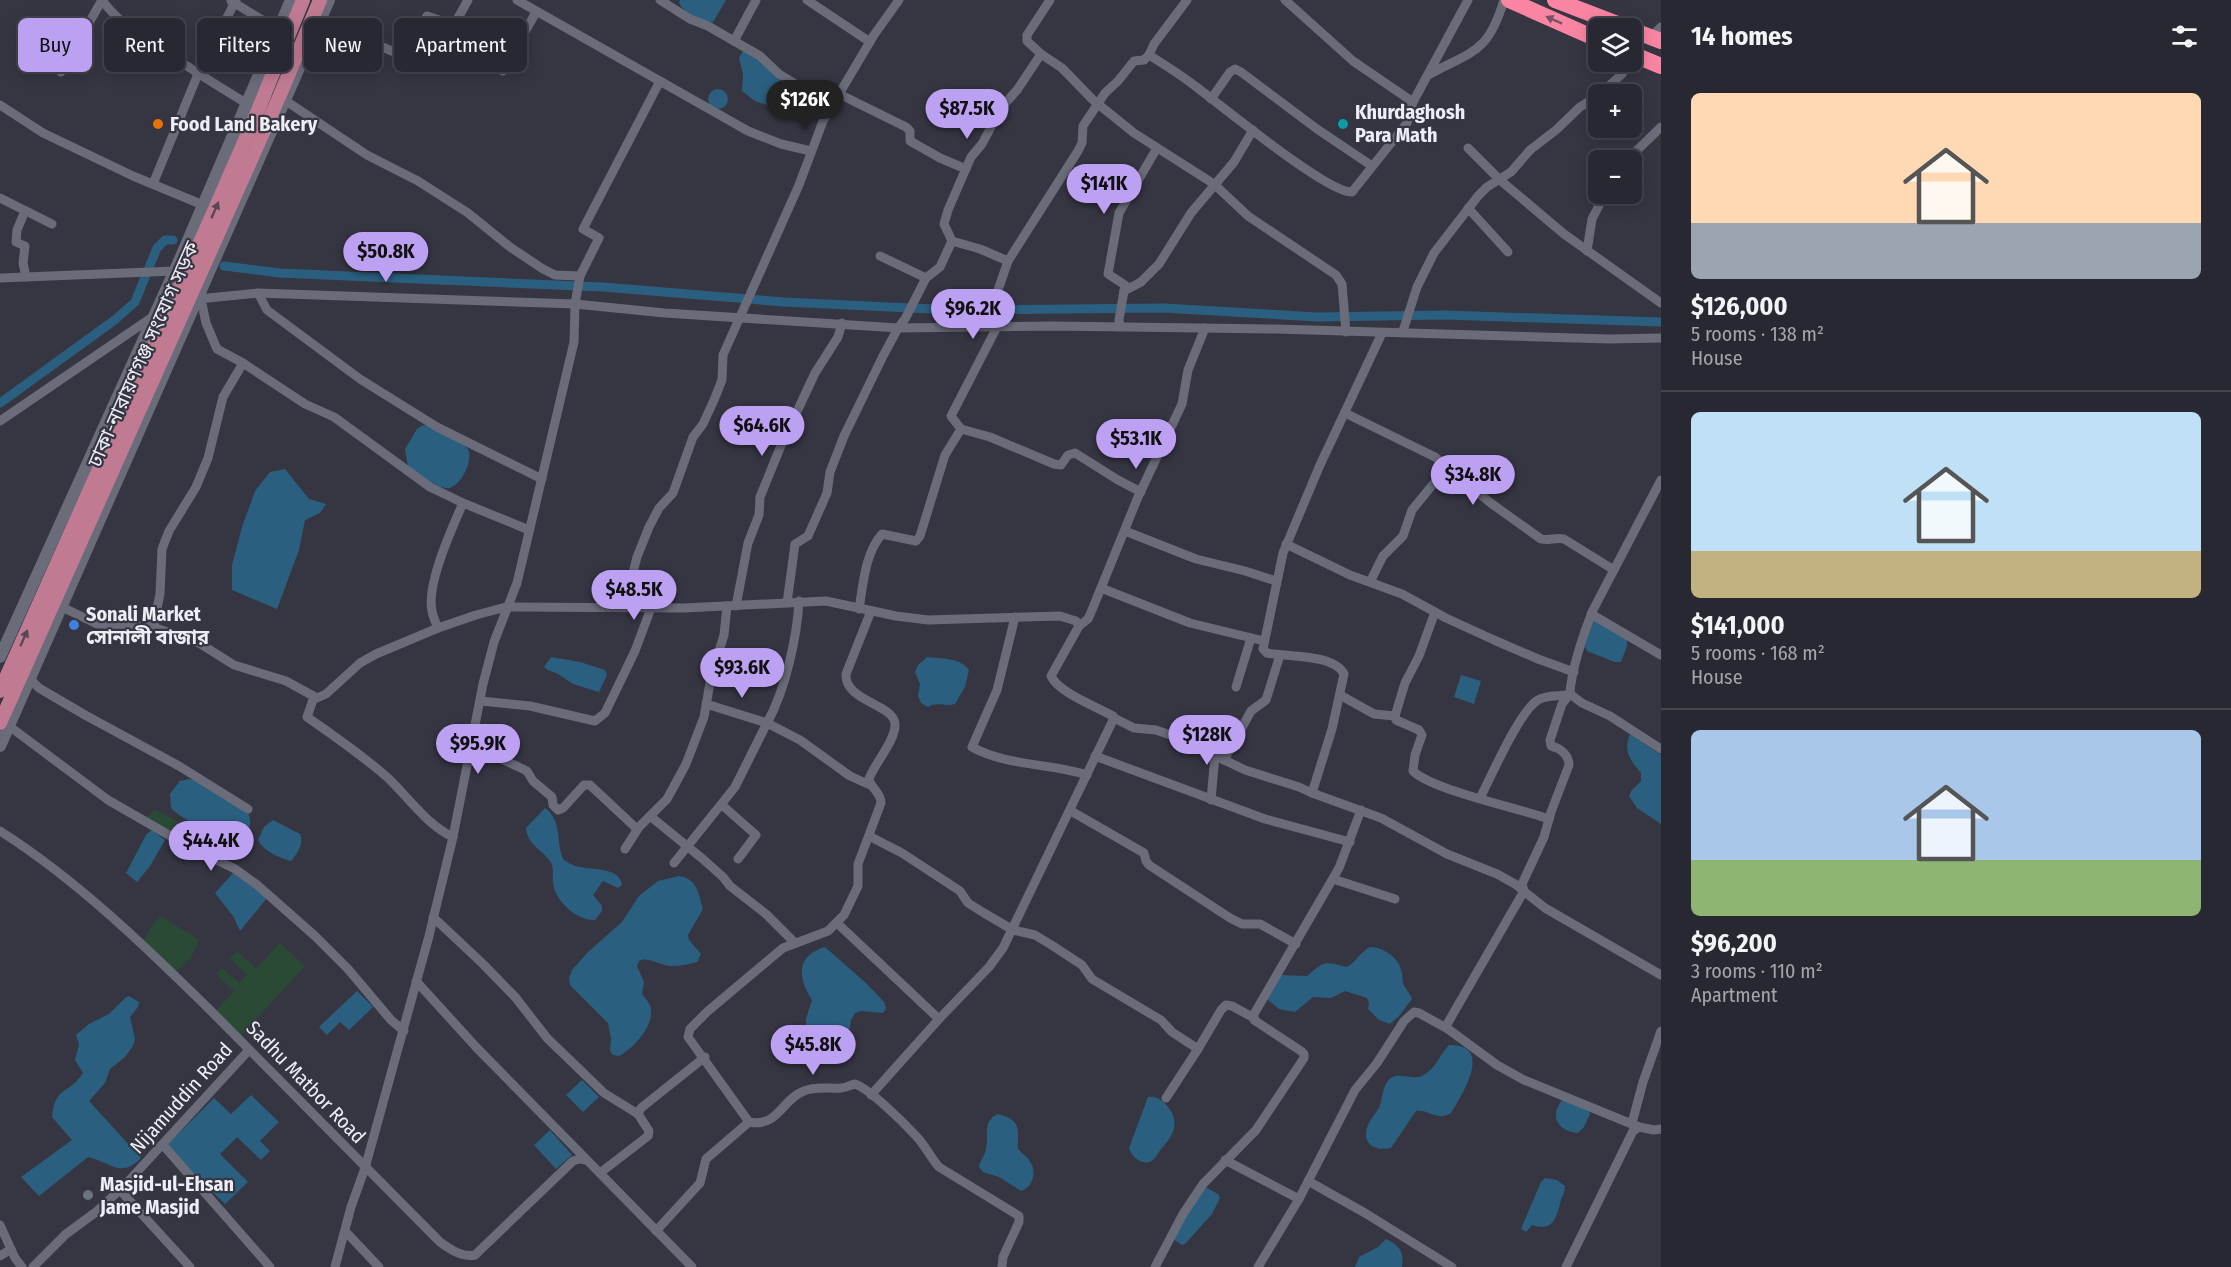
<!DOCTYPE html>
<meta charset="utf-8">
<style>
body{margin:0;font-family:"Fira Sans Condensed","Noto Sans Bengali",sans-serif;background:#34343e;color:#f1f3f6;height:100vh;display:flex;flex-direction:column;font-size:22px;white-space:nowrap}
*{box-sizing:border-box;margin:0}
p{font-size:20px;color:#a5a6ac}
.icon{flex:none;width:33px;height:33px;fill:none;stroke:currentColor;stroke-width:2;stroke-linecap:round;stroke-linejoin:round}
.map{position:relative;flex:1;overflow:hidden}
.side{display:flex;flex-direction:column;background:#282832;width:570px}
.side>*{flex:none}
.top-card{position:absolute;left:18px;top:18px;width:570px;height:54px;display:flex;gap:12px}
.fabs{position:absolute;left:1588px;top:18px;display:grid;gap:12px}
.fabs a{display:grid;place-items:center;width:54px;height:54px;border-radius:9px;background:#282832;box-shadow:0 3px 15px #0003,0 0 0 2px #44444d;font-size:30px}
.price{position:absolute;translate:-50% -51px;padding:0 14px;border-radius:21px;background:#bca0f2;color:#111;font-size:20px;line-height:39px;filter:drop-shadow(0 2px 3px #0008)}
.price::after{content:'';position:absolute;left:50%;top:36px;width:18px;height:14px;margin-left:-9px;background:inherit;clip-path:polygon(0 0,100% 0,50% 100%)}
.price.selected{background:#222;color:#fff}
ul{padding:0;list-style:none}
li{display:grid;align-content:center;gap:12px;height:318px;padding:0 30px}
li+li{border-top:2px solid #44444d}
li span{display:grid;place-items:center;height:186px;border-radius:9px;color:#555}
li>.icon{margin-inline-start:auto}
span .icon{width:108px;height:108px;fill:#fffc;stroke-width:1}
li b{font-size:26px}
h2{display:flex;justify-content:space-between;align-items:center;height:72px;padding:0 30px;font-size:26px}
.tag{padding:0 21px;border-radius:9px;background:#282832;box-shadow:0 3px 15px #0003,0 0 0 2px #44444d;font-size:21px;line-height:54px}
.tag.selected{background:#bca0f2;color:#111}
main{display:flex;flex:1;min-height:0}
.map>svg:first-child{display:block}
.green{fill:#2b4a36}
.water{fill:#2b5f7f}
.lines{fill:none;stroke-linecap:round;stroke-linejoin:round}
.canal{stroke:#2b5f7f;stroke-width:9}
.street{stroke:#6a6c79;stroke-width:9}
.secondary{stroke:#6a6c79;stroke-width:12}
.primary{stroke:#c07b92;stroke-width:14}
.highway{stroke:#f985a2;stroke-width:16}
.oneway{fill:#7a5264}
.oneway2{fill:#584756}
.food-dot{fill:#e8710a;stroke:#353642;stroke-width:2}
.culture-dot{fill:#0f9aa8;stroke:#353642;stroke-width:2}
.shop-dot{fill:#3f7fe0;stroke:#353642;stroke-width:2}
.worship-dot{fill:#6b7280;stroke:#353642;stroke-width:2}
.labels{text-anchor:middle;stroke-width:4.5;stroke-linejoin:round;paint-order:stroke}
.poi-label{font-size:20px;font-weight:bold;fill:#ecedf5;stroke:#353642;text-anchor:start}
.street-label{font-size:20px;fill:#ecedf5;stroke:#353642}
</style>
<main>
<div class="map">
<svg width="1661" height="1267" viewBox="0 0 1661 1267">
<rect width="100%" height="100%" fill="#353642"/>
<!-- green -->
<g class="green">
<polygon points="154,809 188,827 182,840 147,819"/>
<polygon points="161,916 199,940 191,958 174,973 143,943 152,925"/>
<polygon points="280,943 305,966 238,1039 216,1011 234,991 216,974 222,968 239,983 247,975 230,959 237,951 256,968"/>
</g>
<!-- water -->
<g class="water">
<path d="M680 0H726L713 22C699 21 686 15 679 3Z"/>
<path d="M743 51C756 58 775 69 781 82L777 94 767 105 755 101 742 91 743 74 739 58Z"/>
<circle cx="718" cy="99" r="10"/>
<path d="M423 425C432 426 463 440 468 449 474 461 459 491 445 488 431 485 419 474 408 467L405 449 417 429Z"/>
<polygon points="285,469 309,499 326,504 320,513 305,520 299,550 277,609 232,590 232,565 242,527 255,491 270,472"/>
<polygon points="1595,619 1627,640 1627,646 1621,662 1615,662 1587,651 1585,647 1590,625"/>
<polygon points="551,657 580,662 605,670 607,675 599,692 573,684 558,674 548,670 544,667"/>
<path d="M927 657C941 659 960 657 969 670L965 687 955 704C945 707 937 701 928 707L921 703 918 696 920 684 915 672 918 665Z"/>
<polygon points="1461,675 1481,681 1474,704 1454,697"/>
<path d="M1630 734 1661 755V824L1637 808 1629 796 1631 791 1641 781V773C1630 760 1623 751 1630 734Z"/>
<path d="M189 779 194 780 248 813C252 823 250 830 245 840 237 855 221 864 208 849 202 843 203 834 198 828 190 820 178 816 171 808L170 794 180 781Z"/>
<path d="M545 808C562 820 556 842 563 859 569 863 573 866 580 867 593 870 620 867 622 885L618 888 603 881 593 895 602 906V911L595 920C577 921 555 901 553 883 552 875 555 869 550 861 541 849 527 844 526 828Z"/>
<path d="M273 820 300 834C304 844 298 852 291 861 280 858 263 851 258 840L264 827Z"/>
<polygon points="152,830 165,840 150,866 137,882 126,873 146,835"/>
<polygon points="234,872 267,898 240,931 233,916 215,893"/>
<path d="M679 876C698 879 698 893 703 909L688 935 689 940 701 954 697 962C689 964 681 966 672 966 661 966 648 956 639 961L637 966 644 982 642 994C646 999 651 1004 651 1010 653 1027 633 1049 619 1056L613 1055 610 1051 611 1039 608 1023 570 985 569 978 572 970 587 953 622 922 639 896 658 881Z"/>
<path d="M825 947 867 984 884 1002 886 1008 883 1013 861 1011 855 1013 851 1020 848 1039C834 1049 817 1041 806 1029V1019L812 1000C798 978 795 956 825 947Z"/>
<path d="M1370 947C1383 947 1400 958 1402 973 1403 976 1402 979 1403 982 1404 989 1410 992 1412 999L1399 1016 1390 1024 1379 1020 1368 1009 1369 1003 1367 998 1345 991 1331 998 1313 997 1295 1012 1279 1009 1267 999 1280 975 1307 976C1325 961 1323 961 1347 967 1356 962 1360 952 1370 947Z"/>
<polygon points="357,991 373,1007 349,1030 340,1022 327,1035 319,1027"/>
<path d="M129 996 139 1002 138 1007 130 1017 135 1039 133 1046 125 1057 110 1069 105 1083 89 1101 141 1158C121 1179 110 1162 88 1157L39 1196 21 1177 72 1140 52 1117C55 1085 69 1095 83 1073L75 1060 79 1045 76 1035 89 1024 109 1014 126 997Z"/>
<path d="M1449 1045C1494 1044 1463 1094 1451 1113 1438 1122 1429 1109 1416 1111L1391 1148C1373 1152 1360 1142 1369 1123 1372 1117 1376 1113 1379 1108 1383 1099 1382 1084 1391 1078 1398 1072 1413 1080 1422 1076 1435 1070 1440 1054 1449 1045Z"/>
<polygon points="582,1080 599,1097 583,1112 566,1095"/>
<polygon points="251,1095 279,1122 260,1141 270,1151 261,1160 237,1137 220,1154 248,1182 225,1204 166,1146 214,1098 231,1114"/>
<path d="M1148 1097C1157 1096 1163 1101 1168 1107 1180 1122 1174 1135 1162 1148 1159 1151 1157 1156 1154 1159 1145 1168 1132 1158 1129 1148Z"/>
<path d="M1563 1099 1588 1110 1590 1114 1584 1127 1578 1133C1557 1131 1549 1116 1563 1099Z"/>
<path d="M998 1114C1023 1121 1017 1129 1018 1149 1022 1154 1028 1157 1031 1163 1037 1174 1032 1187 1021 1191L999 1177 983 1172 979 1167C980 1160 985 1156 986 1149 989 1134 982 1121 998 1114Z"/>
<polygon points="550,1130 572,1155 556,1169 534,1145"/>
<path d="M1545 1178 1557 1180 1565 1186C1565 1191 1563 1195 1561 1200 1556 1218 1554 1232 1532 1225L1526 1232 1521 1229 1523 1224 1541 1182Z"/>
<polygon points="1205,1187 1218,1194 1220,1198 1212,1214 1185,1244 1182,1245 1173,1239 1173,1236"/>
<path d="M1386 1239C1400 1246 1404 1251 1402 1267H1355L1359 1257 1378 1247Z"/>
</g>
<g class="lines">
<!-- canal -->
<g class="canal">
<polyline points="224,266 279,273 603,287 784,302 953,310 1164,308 1317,317 1444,315 1661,322"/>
<polyline points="0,403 116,319 135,302 157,248 165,240 173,240"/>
</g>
<!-- street -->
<g class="street">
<path d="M102 0C119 24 143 37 167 53 193 70 219 87 246 103"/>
<polyline points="517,0 748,131 781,144 811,151"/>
<polyline points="660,0 690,19 708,26 760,56 779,74 832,106"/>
<polyline points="807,0 870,42"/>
<polyline points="1285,0 1353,61 1413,102"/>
<polyline points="231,1 277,29"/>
<polyline points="334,27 404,56 427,16 454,25 468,0"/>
<polyline points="1651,37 1661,27"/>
<polyline points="734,41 756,0"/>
<polyline points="1041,54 1062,68 1093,100 1134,133 1214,184 1248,216 1336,275 1342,284 1346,332"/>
<path d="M1149 55C1165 65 1181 75 1195 86 1221 105 1327 193 1352 192L1407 123 1413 102 1468 0"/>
<polyline points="503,71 536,12"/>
<polyline points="61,72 102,0"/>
<path d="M1430 74C1474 50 1488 53 1504 0"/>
<polyline points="839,94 906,127 910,131 910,141 940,158 966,169"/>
<polyline points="1600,94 1622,74 1628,62"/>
<polyline points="1211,99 1230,72 1235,69 1241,72 1317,129 1372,166"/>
<polyline points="286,101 367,155 418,181 468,213 510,247 543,269 555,275 580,276"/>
<polyline points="0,105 43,133 133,176 203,205"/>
<polyline points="1468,148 1500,180 1564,234 1661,303"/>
<polyline points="1627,160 1661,127"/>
<polyline points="153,184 198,74 236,0"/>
<polyline points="0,198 52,224"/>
<polyline points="1468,208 1508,252"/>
<polyline points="25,211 17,230 16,242 25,246 23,263 26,277"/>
<polyline points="952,241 980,249 1008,261"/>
<polyline points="1587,251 1592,219 1605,194"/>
<polyline points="880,256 926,278"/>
<polyline points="0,278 175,271"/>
<polyline points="1124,291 1141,282 1159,264 1191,213 1234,162 1253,130"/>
<polyline points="258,293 267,310 360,379 437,427 542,479"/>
<polyline points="198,299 258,293 575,304 580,276 599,238 583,229 660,81"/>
<polyline points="201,299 206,323 217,349 243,363 305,404 334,417 430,487 463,503 529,530"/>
<polyline points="1120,327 1119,320 1125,285 1108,274 1119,213 1157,148"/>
<path d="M1205 328 1188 370 1182 404 1138 497 1092 610 1088 619 1079 626 1051 676C1059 693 1097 707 1113 716L1114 718 1134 728 1156 730 1179 738 1245 770 1299 787 1312 793"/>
<polyline points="1403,331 1417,287 1434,253 1478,196 1487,187 1511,172 1530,150 1556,130 1580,107 1599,95"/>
<path d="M1382 333 1320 465 1283 553 1263 649 1267 653C1288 657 1334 654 1344 674L1332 729 1312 793 1381 818 1447 854 1497 874 1515 884 1545 908 1661 975"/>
<path d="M1345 413 1435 457 1492 504 1541 539C1549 541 1556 537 1564 539L1614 570"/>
<polyline points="0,421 154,316"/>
<polyline points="961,429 990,437 1054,464 1061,465 1068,455 1075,453 1118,480 1141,492"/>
<path d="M1661 480 1593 610C1584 632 1571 670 1570 694L1582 703 1610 716 1661 749"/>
<polyline points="1125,531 1196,559 1245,571 1276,581"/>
<polyline points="1286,544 1350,575 1402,594 1446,618 1494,640 1538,659 1574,672"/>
<polyline points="1370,582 1383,556 1403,536 1412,510 1447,467"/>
<polyline points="1101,588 1190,623 1264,641"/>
<path d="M799 601C797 638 785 691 767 723L800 740 850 776 870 785"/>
<polyline points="787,603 795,544 808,536 827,493 830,472 844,436 883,356 898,328 905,319 926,278 940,267 952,241 944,224 948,210 971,157 982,144 1001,108 1017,90 1041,54 1027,41 1027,35 1050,0"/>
<polyline points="736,606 748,543 759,515 760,497 780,448 815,373 838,337 842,323"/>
<polyline points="62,607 97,624 153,627 182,637 199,643 234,665 286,681 317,698 326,694 360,663 376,654 438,628 476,615 506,607 684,608 826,601 896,616 928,620 1060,616 1076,621 1079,626"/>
<polyline points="624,608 637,557 649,527 659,508 673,493 693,437 703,424 714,400 722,380 723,355 799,185 823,121 874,35 899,0"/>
<path d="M859 609C863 585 865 553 882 534L916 541 920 536 945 455 961 429 951 416 997 327 998 290 1008 261 1078 151 1082 143 1083 126 1105 93 1118 81 1134 61 1144 60 1149 55 1154 44 1187 0"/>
<path d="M871 611 846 674C844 701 894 704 895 724 896 740 874 764 869 779 871 789 881 792 881 803L858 864V886L844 915 828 931 783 948 708 1011 690 1029 688 1037 749 1122C778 1128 782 1099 804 1091 815 1086 830 1089 841 1088 846 1088 850 1085 855 1084 870 1089 904 1123 916 1136 925 1145 930 1157 939 1167L1019 1216V1222L1003 1257 1002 1267"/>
<path d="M1435 612 1419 656 1405 683 1395 716 1396 720 1419 730 1422 735 1415 755 1413 771C1432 790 1519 808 1549 819"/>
<polyline points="1591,614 1661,655"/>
<path d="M1015 617 997 690 972 747C1006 766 1050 763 1087 775"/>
<polyline points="153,627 160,594 162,549 169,531 196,487 208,458 223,397 243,363"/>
<path d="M438 628C436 623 433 617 432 611 426 585 452 528 463 503"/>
<polyline points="30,679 39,688 85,715 179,766 248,809"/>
<polyline points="1236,687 1251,638"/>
<path d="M1570 694 1562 704 1550 740 1551 746C1560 748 1569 755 1569 765L1551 812 1544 837 1522 884 1524 891 1446 1026 1448 1029 1497 1065 1524 1080 1639 1127 1654 1130 1661 1129"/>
<polyline points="1340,695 1374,714 1395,716"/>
<path d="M314 697 307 717C334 736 362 755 388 778 408 797 427 825 453 837"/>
<polyline points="481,701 530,706 595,721 605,713 635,651 651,608"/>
<polyline points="9,726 108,800 181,842 235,869 256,884 315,936 348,969 391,1020 404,1031"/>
<polyline points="470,747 493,755 527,771 533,781 552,797 553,805 558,810 563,808 584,785 590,785 637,829"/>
<polyline points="1095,756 1265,819 1350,842"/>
<polyline points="1224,760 1251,711 1266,700 1280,655"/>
<path d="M1480 798C1491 777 1520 710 1538 700 1548 694 1560 697 1570 694"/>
<polyline points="1211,800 1215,755"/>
<polyline points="722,805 756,835 738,859"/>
<polyline points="1071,811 1144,853 1146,861 1149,865 1230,918 1242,924 1260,924 1296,944"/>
<polyline points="650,816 704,860 723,877 730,886 766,914 795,943"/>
<path d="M0 831C77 880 145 946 210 1010 287 1087 363 1165 440 1242 450 1249 462 1258 475 1255L573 1161 579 1159 586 1160"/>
<polyline points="869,836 902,853 960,891 968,903 984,913 1013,930 1035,935 1053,946 1082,965 1092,979 1161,1020 1172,1032 1198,1049 1221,1010 1226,1005 1232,1006 1254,1018"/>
<polyline points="625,849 639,827 667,799 686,764 704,717 711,677 724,635 727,606"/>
<polyline points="674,863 735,787 767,723 706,704"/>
<polyline points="1333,879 1395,899"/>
<polyline points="433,917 483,964 516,998 547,1038 604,1093 638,1114"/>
<polyline points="837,923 939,1019"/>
<polyline points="416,981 476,1047 692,1267"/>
<polyline points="871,1095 939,1019 989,967 1003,948 1114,718"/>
<polyline points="1166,1098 1198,1049"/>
<polyline points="1632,1123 1643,1082 1661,1031"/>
<polyline points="163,1145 270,1267"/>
<polyline points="1225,1160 1299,1199 1355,1090 1377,1063 1404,1021 1414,1012 1419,1013 1448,1029"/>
<polyline points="600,1173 648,1136 649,1131 638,1114 641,1108 705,1057"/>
<polyline points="1308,1181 1365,1213 1452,1267"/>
<polyline points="119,1189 190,1267"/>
<polyline points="0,1225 15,1258 22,1267"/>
<polyline points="656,1231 700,1183 706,1159 749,1122"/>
<polyline points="346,1232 379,1267"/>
<polyline points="0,1256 11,1249"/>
<polyline points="33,1267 66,1234 96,1212 124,1186 249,1050"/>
<polyline points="335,1267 351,1207 365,1168 429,936 453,837 483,684 494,642 517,583 574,342 575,304 665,313 898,328 1051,326 1277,329 1609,339 1661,338"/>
<polyline points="1155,1267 1183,1214 1203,1184 1256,1130 1304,1058 1304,1054 1301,1051 1254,1020 1254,1014 1339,868 1361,810"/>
<polyline points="1258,1267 1299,1199"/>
<polyline points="1566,1267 1633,1131 1639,1127"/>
</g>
<!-- secondary -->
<g class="secondary">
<polyline points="0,657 180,259 291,0"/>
<polyline points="0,746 329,0"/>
</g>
<!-- primary -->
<g class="primary">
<polyline points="0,691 214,211 258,110 303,0"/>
<polyline points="0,723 279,97 320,0"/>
</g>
<!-- highway -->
<g class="highway">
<polyline points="1509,0 1599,40"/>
<polyline points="1555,0 1628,28"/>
<polyline points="1632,30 1661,41"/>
<polyline points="1632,54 1661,66"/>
</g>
</g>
<!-- one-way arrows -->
<defs><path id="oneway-solid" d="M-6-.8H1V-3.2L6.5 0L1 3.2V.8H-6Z" transform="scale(1.5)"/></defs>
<use class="oneway" href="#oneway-solid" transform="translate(1554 20) rotate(-156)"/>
<g class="oneway2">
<use href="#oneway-solid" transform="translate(215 210) rotate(-66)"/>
<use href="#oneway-solid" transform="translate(24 638) rotate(-66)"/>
</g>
<!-- markers -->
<circle class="food-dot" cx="158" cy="124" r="6"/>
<circle class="culture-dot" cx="1343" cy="124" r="6"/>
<circle class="shop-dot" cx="74" cy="625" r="6"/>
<circle class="worship-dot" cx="88" cy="1195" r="6"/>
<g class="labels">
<!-- poi labels -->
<g class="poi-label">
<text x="1355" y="119">Khurdaghosh<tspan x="1355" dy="23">Para Math</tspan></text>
<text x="170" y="131">Food Land Bakery</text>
<text x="86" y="621">Sonali Market<tspan x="86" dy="23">সোনালী বাজার</tspan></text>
<text x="100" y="1191">Masjid-ul-Ehsan<tspan x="100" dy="23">Jame Masjid</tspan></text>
</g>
<!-- street labels -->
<g class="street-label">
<text transform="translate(143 354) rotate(-66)" y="7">ঢাকা-নারায়ণগঞ্জ সংযোগ সড়ক</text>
<text transform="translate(306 1082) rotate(46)" y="7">Sadhu Matbor Road</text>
<text transform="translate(181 1098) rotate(-48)" y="7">Nijamuddin Road</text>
</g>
</g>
</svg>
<div class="fabs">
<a><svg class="icon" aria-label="layers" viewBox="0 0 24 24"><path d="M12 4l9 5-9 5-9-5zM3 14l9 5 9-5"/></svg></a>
<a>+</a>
<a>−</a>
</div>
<b class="price selected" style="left:805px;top:131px">$126K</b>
<b class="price" style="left:967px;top:140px">$87.5K</b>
<b class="price" style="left:1104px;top:215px">$141K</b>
<b class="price" style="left:386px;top:283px">$50.8K</b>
<b class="price" style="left:973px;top:340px">$96.2K</b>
<b class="price" style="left:762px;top:457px">$64.6K</b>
<b class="price" style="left:1136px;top:470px">$53.1K</b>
<b class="price" style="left:1473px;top:506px">$34.8K</b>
<b class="price" style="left:634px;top:621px">$48.5K</b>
<b class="price" style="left:742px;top:699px">$93.6K</b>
<b class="price" style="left:1207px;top:766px">$128K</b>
<b class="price" style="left:478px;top:775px">$95.9K</b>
<b class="price" style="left:211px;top:872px">$44.4K</b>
<b class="price" style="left:813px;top:1076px">$45.8K</b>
<div class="top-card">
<a class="tag selected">Buy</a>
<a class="tag">Rent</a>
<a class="tag">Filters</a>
<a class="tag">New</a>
<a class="tag">Apartment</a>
</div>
</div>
<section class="side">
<h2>14 homes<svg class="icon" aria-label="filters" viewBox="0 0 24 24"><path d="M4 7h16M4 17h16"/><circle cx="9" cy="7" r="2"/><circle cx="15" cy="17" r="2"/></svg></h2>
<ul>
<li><span style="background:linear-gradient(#ffd9b3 70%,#9aa5b1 0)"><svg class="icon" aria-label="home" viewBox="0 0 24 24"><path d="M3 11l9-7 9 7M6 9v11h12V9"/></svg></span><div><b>$126,000</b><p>5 rooms · 138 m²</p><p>House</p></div></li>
<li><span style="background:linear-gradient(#bfe0f5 75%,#c2b280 0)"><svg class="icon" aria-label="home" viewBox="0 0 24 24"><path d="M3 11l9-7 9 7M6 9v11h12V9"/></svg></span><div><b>$141,000</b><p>5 rooms · 168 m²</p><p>House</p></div></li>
<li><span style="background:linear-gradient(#a9c7e8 70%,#8fb573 0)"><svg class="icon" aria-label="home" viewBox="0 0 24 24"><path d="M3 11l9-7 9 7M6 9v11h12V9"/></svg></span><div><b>$96,200</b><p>3 rooms · 110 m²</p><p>Apartment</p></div></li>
</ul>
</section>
</main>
